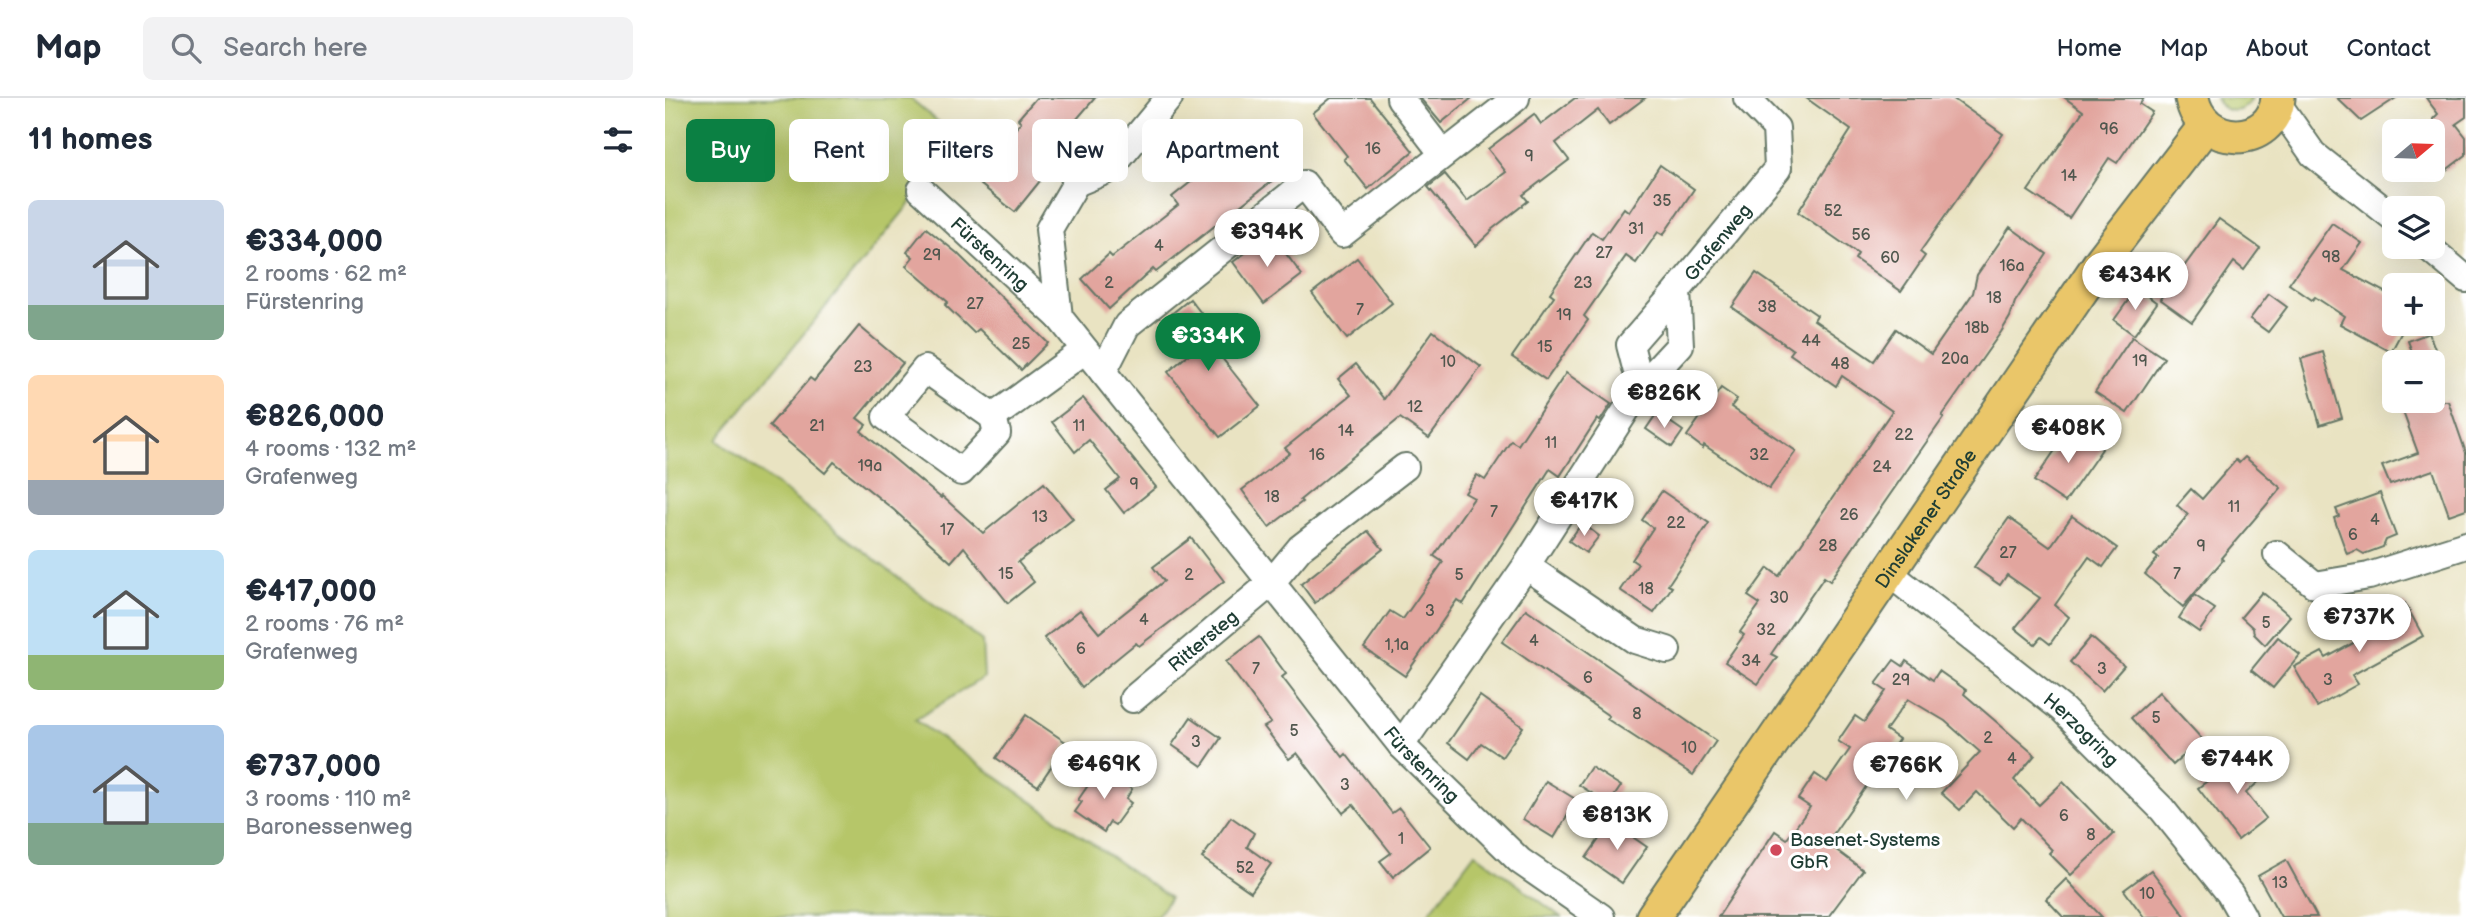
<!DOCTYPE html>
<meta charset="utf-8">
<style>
body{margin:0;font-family:"Balsamiq Sans",sans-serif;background:#f2f2f3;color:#1f2937;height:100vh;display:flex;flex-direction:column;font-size:26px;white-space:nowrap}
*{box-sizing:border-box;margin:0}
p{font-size:23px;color:#747a83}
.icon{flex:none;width:38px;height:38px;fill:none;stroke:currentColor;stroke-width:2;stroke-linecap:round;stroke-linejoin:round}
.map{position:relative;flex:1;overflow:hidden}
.details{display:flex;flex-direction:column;background:#fff;width:665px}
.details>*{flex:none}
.banner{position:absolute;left:21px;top:21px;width:665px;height:63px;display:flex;gap:14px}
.needle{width:46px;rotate:71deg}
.tools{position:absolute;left:1717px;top:21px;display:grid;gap:14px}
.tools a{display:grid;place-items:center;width:63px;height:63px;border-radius:10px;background:#fff;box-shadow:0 7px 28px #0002;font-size:35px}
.price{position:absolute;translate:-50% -60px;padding:0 16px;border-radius:24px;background:#fff;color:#222;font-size:23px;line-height:46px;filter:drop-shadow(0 2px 4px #0008)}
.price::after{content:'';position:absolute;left:50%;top:42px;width:21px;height:16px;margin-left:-10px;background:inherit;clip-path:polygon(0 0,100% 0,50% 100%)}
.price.selected{background:#0b8043;color:#fff}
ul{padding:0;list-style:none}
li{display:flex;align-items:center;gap:21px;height:175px;padding:0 28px}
li span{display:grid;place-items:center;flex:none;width:196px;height:140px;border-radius:10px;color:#555}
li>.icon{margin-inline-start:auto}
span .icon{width:84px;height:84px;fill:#fffc;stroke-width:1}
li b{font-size:30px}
h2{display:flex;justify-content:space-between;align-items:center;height:84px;padding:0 28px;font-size:30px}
.pill{padding:0 24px;border-radius:10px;background:#fff;box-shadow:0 7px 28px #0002;font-size:24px;line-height:63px}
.pill.selected{background:#0b8043;color:#fff}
header{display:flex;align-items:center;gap:42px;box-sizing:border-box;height:98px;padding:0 35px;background:#fff;border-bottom:2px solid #e0e1e3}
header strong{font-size:33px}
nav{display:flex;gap:38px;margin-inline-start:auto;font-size:24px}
.search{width:490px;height:63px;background:#f2f2f3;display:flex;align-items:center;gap:18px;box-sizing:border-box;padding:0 24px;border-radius:10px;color:#747a83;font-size:26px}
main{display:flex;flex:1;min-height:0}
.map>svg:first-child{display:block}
.green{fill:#b6c669;stroke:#6a824e;stroke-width:2}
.building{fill:#e2a59e}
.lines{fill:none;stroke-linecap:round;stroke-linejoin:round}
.minor-casing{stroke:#676;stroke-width:30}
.major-casing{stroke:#676;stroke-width:37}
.minor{stroke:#fff;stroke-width:26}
.major{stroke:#eac669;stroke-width:33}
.poi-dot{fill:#d1495b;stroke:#fff;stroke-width:2.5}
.labels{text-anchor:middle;stroke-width:6;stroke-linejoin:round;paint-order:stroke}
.number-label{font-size:16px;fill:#50574e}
.street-label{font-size:19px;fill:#1f3d34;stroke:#fff}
.poi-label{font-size:19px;fill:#1f3d34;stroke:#fff;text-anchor:start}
</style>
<header>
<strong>Map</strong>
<div class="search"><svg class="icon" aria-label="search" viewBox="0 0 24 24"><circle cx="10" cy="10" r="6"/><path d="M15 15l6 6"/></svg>Search here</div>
<nav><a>Home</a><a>Map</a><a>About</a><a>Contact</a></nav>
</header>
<main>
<section class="details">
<h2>11 homes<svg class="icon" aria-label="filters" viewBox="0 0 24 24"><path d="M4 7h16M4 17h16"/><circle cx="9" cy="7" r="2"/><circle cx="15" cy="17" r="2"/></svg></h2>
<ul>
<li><span style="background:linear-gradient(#c9d6e8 75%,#7fa58c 0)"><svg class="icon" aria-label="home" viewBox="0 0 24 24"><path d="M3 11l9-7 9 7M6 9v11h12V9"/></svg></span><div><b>€334,000</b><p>2 rooms · 62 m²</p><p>Fürstenring</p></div></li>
<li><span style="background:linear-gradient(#ffd9b3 75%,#9aa5b1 0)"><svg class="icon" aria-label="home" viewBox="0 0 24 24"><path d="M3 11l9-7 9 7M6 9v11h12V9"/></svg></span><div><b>€826,000</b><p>4 rooms · 132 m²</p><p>Grafenweg</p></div></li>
<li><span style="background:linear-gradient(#bfe0f5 75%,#8fb573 0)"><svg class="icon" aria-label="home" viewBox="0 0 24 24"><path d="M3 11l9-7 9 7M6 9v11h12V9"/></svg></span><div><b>€417,000</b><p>2 rooms · 76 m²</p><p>Grafenweg</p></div></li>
<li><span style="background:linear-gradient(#a9c7e8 70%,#7fa58c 0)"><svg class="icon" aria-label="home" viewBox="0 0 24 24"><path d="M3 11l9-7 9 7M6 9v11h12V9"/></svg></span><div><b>€737,000</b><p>3 rooms · 110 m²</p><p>Baronessenweg</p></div></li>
</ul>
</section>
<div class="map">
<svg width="1801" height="819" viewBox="0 0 1801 819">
<rect width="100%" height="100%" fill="#fff"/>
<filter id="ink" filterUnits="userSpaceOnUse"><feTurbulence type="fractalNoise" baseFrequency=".0143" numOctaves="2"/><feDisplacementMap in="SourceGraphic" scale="14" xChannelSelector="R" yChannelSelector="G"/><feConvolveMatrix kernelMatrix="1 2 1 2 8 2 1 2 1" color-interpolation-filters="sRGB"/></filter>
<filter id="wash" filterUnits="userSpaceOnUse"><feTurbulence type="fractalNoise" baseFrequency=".00686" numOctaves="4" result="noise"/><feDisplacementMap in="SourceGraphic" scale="28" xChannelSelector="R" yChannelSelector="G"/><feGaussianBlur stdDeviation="1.57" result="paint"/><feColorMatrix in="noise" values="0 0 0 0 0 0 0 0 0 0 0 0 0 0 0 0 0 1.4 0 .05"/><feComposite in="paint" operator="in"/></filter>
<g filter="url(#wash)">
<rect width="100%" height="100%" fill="#e9e3c2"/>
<!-- green -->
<g class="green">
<polygon points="0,0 245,0 296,43 52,342 317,543 319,579 250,622 505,800 491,819 0,819"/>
<path d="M1551 0H1587C1578 17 1559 17 1551 0Z"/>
<polygon points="810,755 896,819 761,819"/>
</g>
<g id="blocks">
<!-- building -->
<g class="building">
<polygon points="371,0 430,0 374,65 383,73 350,114 310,82 356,24 353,21"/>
<polygon points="666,0 705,0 748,53 703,91 679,61 682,58 648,15"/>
<polygon points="755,0 807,0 776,25"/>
<polygon points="910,0 980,0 944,27 933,12 891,45 904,62 858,97 863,103 826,132 827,133 811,148 763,89 780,76 802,103 841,74 823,51 869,16 876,26"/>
<polygon points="1141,0 1287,0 1338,36 1255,154 1260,158 1236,193 1190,161 1193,156 1133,114 1186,32"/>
<polygon points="1400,0 1479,0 1475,6 1487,14 1452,65 1444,60 1404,120 1363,93 1418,13"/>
<polygon points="1672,0 1731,0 1696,23"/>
<polygon points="1761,0 1801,0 1801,19 1791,26 1801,39 1801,57 1780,73 1768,56 1768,21 1773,16"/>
<polygon points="595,29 626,68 491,174 488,171 444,211 417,181 444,156 447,159 513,107 507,99"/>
<polygon points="995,67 1029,91 998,137 993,134 971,165 961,158 919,218 923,222 881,282 847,259 889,198 885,195 927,134 937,141 959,110 964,114"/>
<polygon points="1554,121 1595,150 1579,172 1569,164 1527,224 1495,201"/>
<polygon points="1667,125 1697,145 1678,172 1729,199 1729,226 1741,226 1726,254 1675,226 1679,218 1650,199 1647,202 1624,186"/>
<polygon points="1345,129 1382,156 1350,204 1345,219 1336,234 1277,318 1279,319 1265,339 1165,483 1159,479 1106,556 1112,559 1093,586 1060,564 1079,537 1075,534 1095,506 1083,498 1103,470 1114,478 1227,313 1177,278 1171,288 1125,256 1128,252 1067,209 1091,175 1152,217 1149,222 1209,263 1231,231 1266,256 1308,195 1312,177"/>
<polygon points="261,130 292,155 383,245 356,272 314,231 309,235 280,207 283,204 241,168 248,159 242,154"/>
<polygon points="606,136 637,177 599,206 568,164"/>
<polygon points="692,160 727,205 682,241 647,195"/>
<polygon points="1472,190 1492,205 1469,237 1449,222"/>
<polygon points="1604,196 1622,209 1603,234 1585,221"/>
<polygon points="525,201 554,238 545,245 595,308 555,339 503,274 525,255 499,222"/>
<polygon points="194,228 238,265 192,320 201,327 196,333 276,400 277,398 318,435 379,385 408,421 353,464 369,484 343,505 299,449 286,464 229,412 169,364 160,375 104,328 145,280 149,283"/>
<polygon points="768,233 816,269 764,340 735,320 635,402 637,404 604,429 577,392 625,355 620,350 686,297 673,281 691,266 719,301"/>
<polygon points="1764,235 1775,264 1751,264 1743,243"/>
<polygon points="1467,239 1499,260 1462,315 1430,294"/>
<polygon points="1658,254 1677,320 1655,327 1636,261"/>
<polygon points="901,275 946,306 935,323 932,321 895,378 885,371 798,506 792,502 740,578 699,550 725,513 738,521 778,464 769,458 809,400 800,395 812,377 820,382 846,343 853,347"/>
<polygon points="1056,290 1072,301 1066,309 1131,353 1104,391 1039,347 1038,350 1022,338"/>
<polygon points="418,300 491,389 459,415 441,392 455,381 424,342 410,354 387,324"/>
<polygon points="1734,303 1783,303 1801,355 1801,411 1784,417 1768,372 1725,387 1717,368 1753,355"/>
<polygon points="992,315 1018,333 1007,349 981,331"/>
<polygon points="1406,329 1437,351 1400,404 1369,383"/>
<polygon points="1580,359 1616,390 1556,460 1558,462 1518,509 1480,476 1493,460 1489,457 1523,417 1512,407 1526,391 1537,401 1571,362 1574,365"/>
<polygon points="997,393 1044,425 1003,487 1007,489 989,515 955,492 973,466 967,462 988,430 977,422"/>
<polygon points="1715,395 1731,438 1721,442 1718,449 1699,456 1692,452 1682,456 1669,420 1674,418 1671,411"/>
<polygon points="1407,418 1452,450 1438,469 1424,459 1390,507 1404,519 1385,546 1376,539 1370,546 1350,530 1375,500 1342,477 1335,487 1309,469 1344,420 1385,449"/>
<polygon points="917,425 934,438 921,455 904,443"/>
<polygon points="703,433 718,451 650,505 636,486"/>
<polygon points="526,440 559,483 474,548 471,545 417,589 379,540 415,512 434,535 499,483 488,469"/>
<polygon points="1597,494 1625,518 1600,547 1589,536 1588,530 1576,519"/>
<polygon points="1529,497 1550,511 1534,534 1514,520"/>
<polygon points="1731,503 1734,508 1740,505 1758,538 1687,577 1693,586 1652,609 1629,569 1657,554 1661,560 1705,536 1703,532 1709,529 1703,519"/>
<polygon points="861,511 1051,643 1028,677 942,621 944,618 837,544"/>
<polygon points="594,539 621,576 617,579 678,659 681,656 727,715 734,710 765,749 728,779 715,763 726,755 688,707 678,715 632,655 624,661 599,629 606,625 561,564"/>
<polygon points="1426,539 1459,568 1437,593 1405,564"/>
<polygon points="1613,539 1635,557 1608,590 1586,572"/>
<polygon points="1229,562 1238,568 1241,563 1268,582 1274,573 1301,592 1299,596 1370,657 1349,682 1374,707 1398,684 1449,736 1406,777 1384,755 1387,752 1356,720 1348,729 1312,694 1295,712 1276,695 1315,654 1280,623 1243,601 1221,632 1234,641 1162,745 1198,772 1163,819 1053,819 1110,733 1122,741 1145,709 1133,701 1150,676 1162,684 1185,651 1173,643 1190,618 1199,624 1221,593 1211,586"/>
<polygon points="1494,594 1537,641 1508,667 1466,620"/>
<polygon points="815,598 858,629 837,659 816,645 804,661 783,645"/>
<polygon points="361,617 402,645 373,688 331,660"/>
<polygon points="526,619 556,640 537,668 507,647"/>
<polygon points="1597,655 1610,669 1581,695 1601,720 1573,742 1533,690 1561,669 1570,680"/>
<polygon points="926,669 956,688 944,706 914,687"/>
<polygon points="439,672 467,691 461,701 466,705 450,727 445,724 439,734 410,714 417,704 413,702 426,683 430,686"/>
<polygon points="881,683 912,702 889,740 858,721"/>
<polygon points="566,719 589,735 582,749 606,766 586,794 537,760"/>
<polygon points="946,724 982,749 957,785 921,760"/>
<polygon points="1621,762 1637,791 1652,819 1616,819 1593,778"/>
<polygon points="1486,772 1505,797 1521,819 1479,819 1459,792"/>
<polygon points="1401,781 1437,819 1398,819 1381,801"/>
</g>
</g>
</g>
<g filter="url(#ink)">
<use href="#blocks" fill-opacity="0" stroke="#676" stroke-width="2"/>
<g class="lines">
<defs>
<g id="minor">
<polyline points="735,0 778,56"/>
<polyline points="1613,6 1648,56 1729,120"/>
<path id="s1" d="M256 92 394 219 384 131 411 85 445 71 504 0"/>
<polyline points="1763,149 1801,181"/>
<path id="s2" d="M394 219 736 647 855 763 936 819"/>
<polyline points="438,274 462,227 639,86 677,136 851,0"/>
<polyline points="976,289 965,247 1012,193"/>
<polyline points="328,319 260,271 221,319 296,374 332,335 328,319 420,252"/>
<polyline points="1612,456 1650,487 1704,478 1801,447"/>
<polyline points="861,468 970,542 1002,552"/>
<path id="s3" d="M1224 475 1397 611 1497 711 1565 796 1578 819"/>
<path id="s4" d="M468 601 606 485 635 450 740 369"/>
<path id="s5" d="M736 647 861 468 976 289 1015 247 1012 193 1113 70 1111 30 1082 0"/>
</g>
<g id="major">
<path d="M1527 0C1536 50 1608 51 1613 0"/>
<path id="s6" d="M988 819 1437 162 1541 27"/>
</g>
</defs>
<!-- minor casing -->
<use href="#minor" class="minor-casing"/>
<!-- major casing -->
<use href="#major" class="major-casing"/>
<!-- minor -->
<use href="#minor" class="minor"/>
<!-- major -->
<use href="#major" class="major"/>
</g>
</g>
<!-- markers -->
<circle class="poi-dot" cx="1111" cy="752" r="7"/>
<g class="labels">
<!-- number labels -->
<g class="number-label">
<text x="1444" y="36">96</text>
<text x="708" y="56">16</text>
<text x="864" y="63">9</text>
<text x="1404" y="83">14</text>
<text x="997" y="108">35</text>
<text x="1168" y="118">52</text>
<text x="971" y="136">31</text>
<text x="1196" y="142">56</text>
<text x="494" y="153">4</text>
<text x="939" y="160">27</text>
<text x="267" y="162">29</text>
<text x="1666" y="164">98</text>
<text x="1225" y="165">60</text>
<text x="1347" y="173">16a</text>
<text x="444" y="190">2</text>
<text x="918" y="190">23</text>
<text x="1329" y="205">18</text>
<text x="310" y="211">27</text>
<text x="1102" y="214">38</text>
<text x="695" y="217">7</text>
<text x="899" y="222">19</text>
<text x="1312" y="235">18b</text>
<text x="1146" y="248">44</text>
<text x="356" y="251">25</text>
<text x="880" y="254">15</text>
<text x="1290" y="266">20a</text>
<text x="1475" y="268">19</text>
<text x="783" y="269">10</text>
<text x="1175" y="271">48</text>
<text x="198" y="274">23</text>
<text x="750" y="314">12</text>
<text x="152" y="333">21</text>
<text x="414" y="333">11</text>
<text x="681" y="338">14</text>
<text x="1239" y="342">22</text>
<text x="886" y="350">11</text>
<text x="652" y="362">16</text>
<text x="1094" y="362">32</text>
<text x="205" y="373">19a</text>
<text x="1217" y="374">24</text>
<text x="469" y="391">9</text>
<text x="607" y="404">18</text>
<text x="1569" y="414">11</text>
<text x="829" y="419">7</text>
<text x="1184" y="422">26</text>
<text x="375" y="424">13</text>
<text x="1710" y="427">4</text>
<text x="1011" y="430">22</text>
<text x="282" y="437">17</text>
<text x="1688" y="442">6</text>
<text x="1163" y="453">28</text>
<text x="1536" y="453">9</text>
<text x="1343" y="460">27</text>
<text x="341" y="481">15</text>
<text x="1512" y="481">7</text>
<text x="524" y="482">2</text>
<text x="794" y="482">5</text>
<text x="981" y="496">18</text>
<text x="1114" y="505">30</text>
<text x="765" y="518">3</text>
<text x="479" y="527">4</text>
<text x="1601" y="530">5</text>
<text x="1101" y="537">32</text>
<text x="869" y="548">4</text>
<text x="732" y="552">1,1a</text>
<text x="416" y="556">6</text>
<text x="1086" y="568">34</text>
<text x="591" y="576">7</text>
<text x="1437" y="576">3</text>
<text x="923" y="585">6</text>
<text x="1236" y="587">29</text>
<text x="1663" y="587">3</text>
<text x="972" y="621">8</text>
<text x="1491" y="625">5</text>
<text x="629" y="638">5</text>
<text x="1323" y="645">2</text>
<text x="531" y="649">3</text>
<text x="1024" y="655">10</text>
<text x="1347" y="666">4</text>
<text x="680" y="692">3</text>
<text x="1399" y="723">6</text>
<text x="1426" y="742">8</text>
<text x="736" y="746">1</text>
<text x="580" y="775">52</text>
<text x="1615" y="790">13</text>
<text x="1482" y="801">10</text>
</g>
<!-- street labels -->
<g class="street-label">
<text dy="7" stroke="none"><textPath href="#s5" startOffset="606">Grafenweg</textPath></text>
<text dy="7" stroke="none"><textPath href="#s1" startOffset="94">Fürstenring</textPath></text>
<text dy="7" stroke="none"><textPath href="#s6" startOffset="483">Dinslakener Straße</textPath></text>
<text dy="7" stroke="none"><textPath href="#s4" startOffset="91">Rittersteg</textPath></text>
<text dy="7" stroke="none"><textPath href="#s3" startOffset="248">Herzogring</textPath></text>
<text dy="7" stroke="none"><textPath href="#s2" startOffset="576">Fürstenring</textPath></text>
</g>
<!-- poi labels -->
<g class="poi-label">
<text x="1125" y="748">Basenet-Systems<tspan x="1125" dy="22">GbR</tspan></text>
</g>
</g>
</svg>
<div class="tools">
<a><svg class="needle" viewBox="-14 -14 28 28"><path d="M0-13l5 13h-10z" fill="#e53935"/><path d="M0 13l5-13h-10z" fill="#747a83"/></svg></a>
<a><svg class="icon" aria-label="layers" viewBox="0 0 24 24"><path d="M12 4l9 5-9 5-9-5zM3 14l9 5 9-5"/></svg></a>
<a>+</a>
<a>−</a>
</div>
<b class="price" style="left:602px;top:171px">€394K</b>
<b class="price" style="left:1470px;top:214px">€434K</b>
<b class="price selected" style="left:543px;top:275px">€334K</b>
<b class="price" style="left:999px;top:332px">€826K</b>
<b class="price" style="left:1403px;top:367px">€408K</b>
<b class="price" style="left:919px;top:440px">€417K</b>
<b class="price" style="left:1694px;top:556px">€737K</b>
<b class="price" style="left:1572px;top:698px">€744K</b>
<b class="price" style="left:439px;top:703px">€469K</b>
<b class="price" style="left:1241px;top:704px">€766K</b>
<b class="price" style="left:952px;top:754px">€813K</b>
<div class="banner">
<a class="pill selected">Buy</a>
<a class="pill">Rent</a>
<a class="pill">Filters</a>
<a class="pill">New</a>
<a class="pill">Apartment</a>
</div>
</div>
</main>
